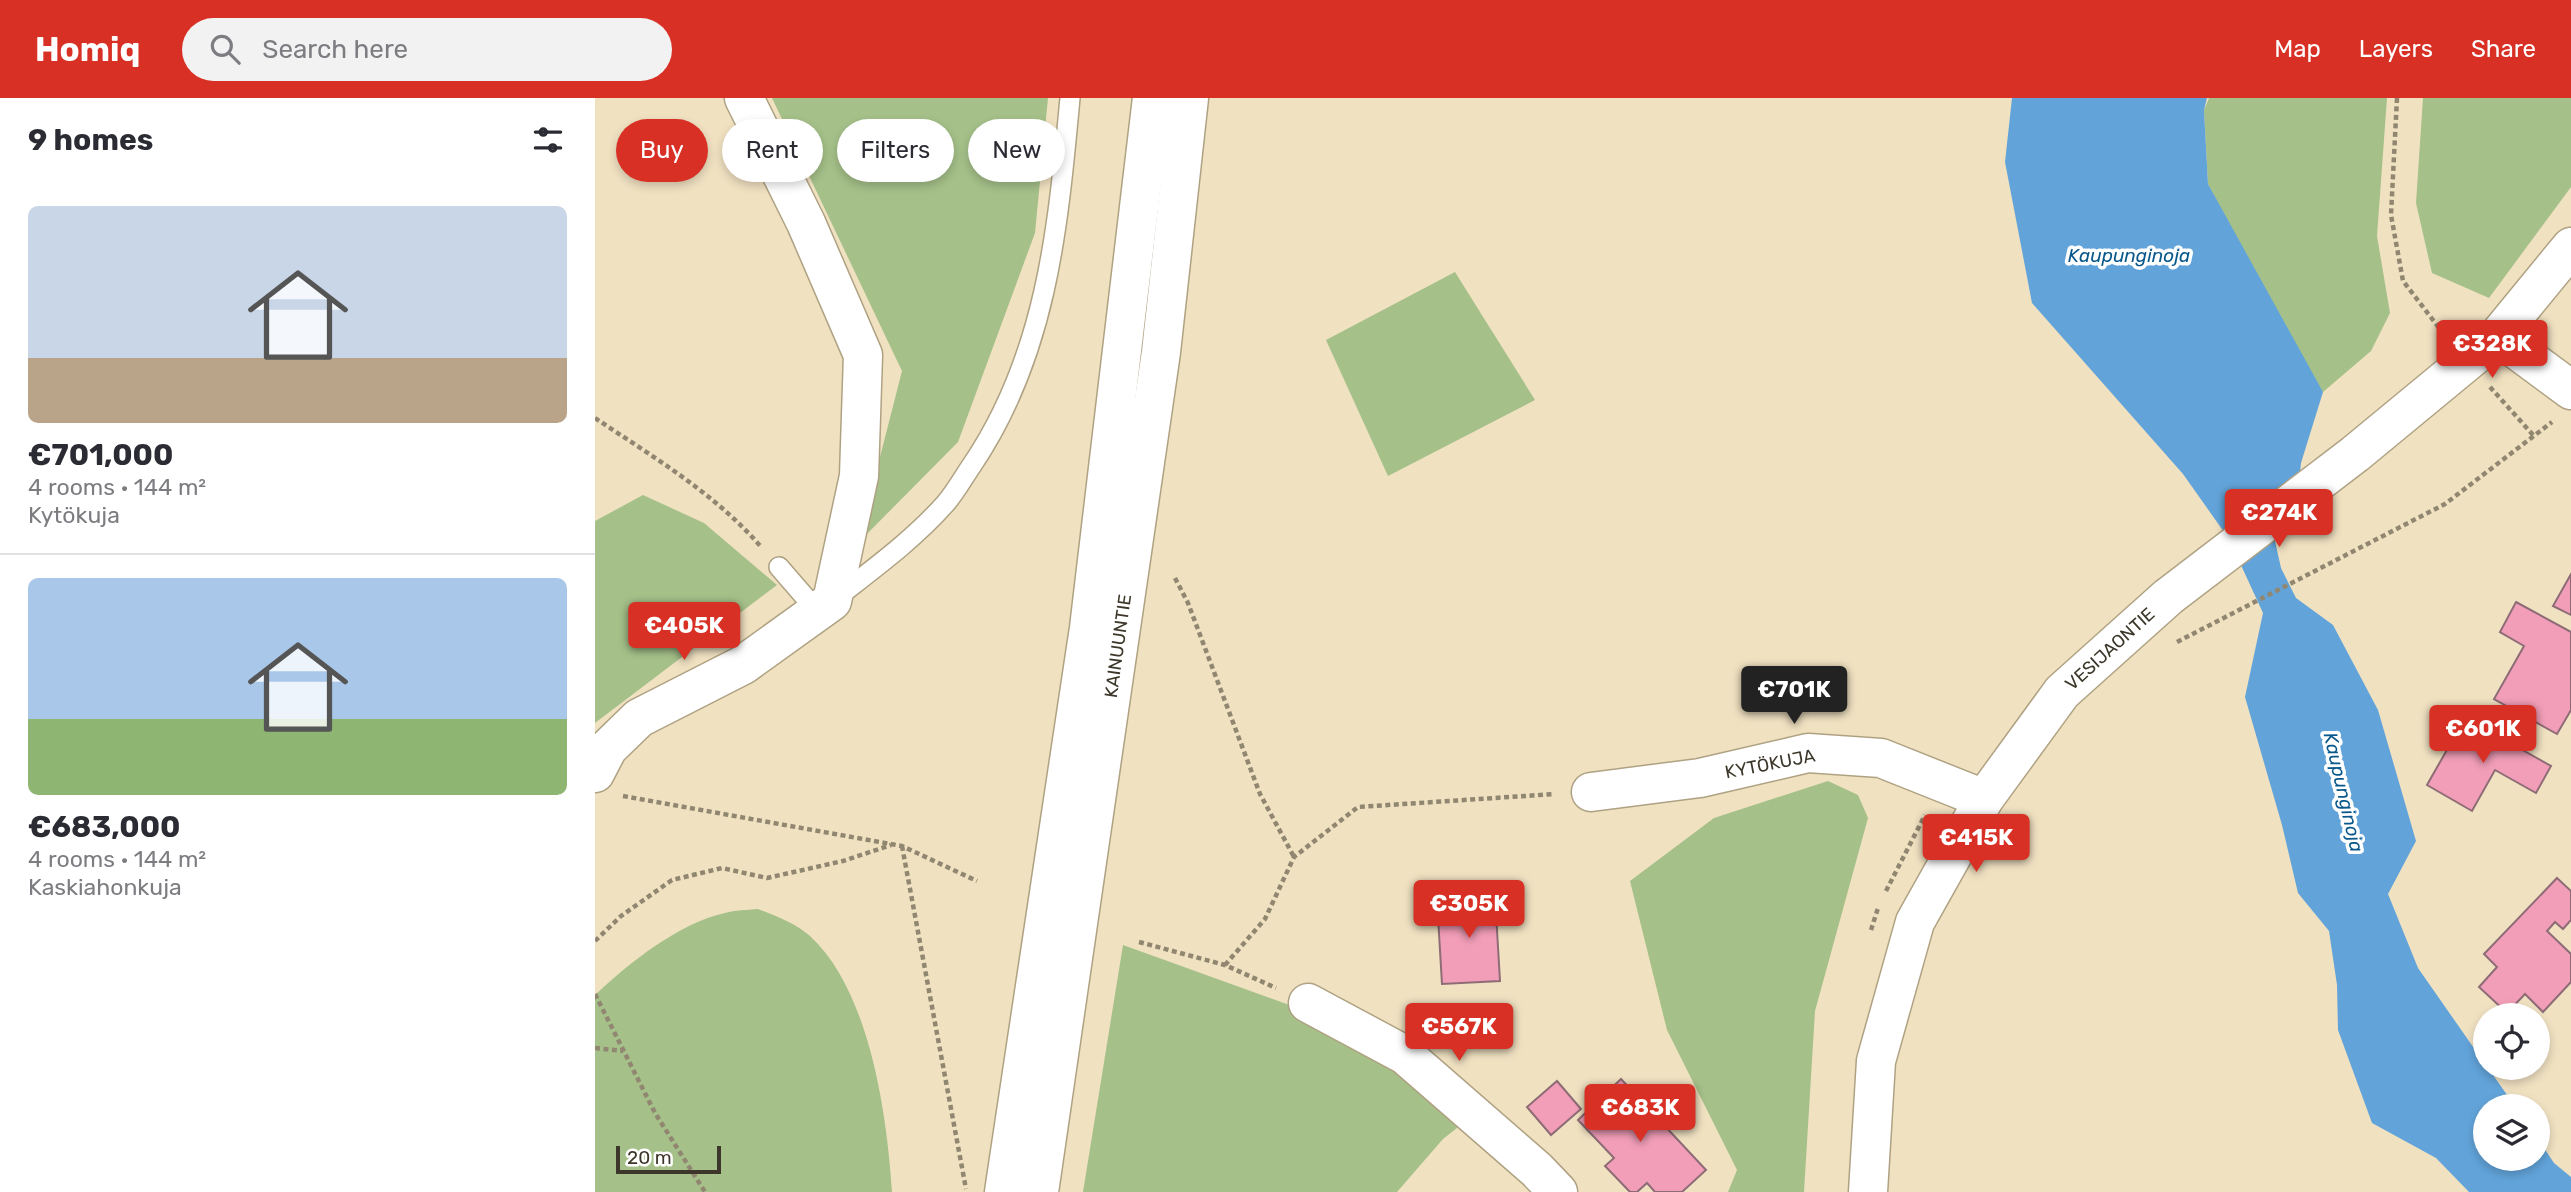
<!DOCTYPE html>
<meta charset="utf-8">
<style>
body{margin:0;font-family:Rubik,sans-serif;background:#f2f2f3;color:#2b2b33;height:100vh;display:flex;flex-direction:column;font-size:26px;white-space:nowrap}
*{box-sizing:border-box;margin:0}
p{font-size:23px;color:#7c7c81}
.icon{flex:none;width:38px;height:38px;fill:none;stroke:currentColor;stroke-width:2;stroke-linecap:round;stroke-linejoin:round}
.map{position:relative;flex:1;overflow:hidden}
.drawer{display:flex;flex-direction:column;background:#fff;width:595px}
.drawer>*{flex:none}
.guide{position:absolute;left:21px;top:21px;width:665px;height:63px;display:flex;gap:14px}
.fabs{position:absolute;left:1878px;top:905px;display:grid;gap:14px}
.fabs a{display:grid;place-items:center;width:77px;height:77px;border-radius:50%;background:#fff;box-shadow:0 4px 10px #0003;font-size:35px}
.scale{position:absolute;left:21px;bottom:18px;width:105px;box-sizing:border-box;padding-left:7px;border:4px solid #3c372a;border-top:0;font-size:19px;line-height:24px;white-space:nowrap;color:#3c372a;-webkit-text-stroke:5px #fff;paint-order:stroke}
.price{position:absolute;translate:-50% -60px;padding:0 16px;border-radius:7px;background:#d93025;color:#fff;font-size:23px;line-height:46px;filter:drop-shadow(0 2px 4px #0008)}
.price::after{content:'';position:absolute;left:50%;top:42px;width:21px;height:16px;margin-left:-10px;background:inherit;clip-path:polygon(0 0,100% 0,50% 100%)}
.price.on{background:#222;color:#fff}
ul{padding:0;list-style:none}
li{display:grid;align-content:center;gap:14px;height:371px;padding:0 28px}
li+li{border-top:2px solid #e1e1e2}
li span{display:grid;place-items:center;height:217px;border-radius:10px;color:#555}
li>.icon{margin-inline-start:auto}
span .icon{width:126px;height:126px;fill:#fffc;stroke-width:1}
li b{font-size:30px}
h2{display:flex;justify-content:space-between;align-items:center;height:84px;padding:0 28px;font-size:30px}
.pill{padding:0 24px;border-radius:32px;background:#fff;box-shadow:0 4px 10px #0003;font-size:24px;line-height:63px}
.pill.on{background:#d93025;color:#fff}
header{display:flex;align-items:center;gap:42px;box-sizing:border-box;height:98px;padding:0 35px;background:#d93025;color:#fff}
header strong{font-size:33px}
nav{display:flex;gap:38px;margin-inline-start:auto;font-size:24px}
.search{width:490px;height:63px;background:#f2f2f3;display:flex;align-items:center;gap:18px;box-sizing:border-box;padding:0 24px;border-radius:38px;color:#7c7c81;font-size:26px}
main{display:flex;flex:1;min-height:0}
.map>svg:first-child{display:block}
.green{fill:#a5c089}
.water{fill:#62a4da}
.building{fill:#f29eb8;stroke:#8e6c76;stroke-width:2}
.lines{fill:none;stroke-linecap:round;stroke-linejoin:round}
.lane-casing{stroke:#afa283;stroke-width:22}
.street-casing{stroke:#afa283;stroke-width:41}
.secondary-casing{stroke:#afa283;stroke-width:41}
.highway-casing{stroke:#afa283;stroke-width:41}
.path{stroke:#918771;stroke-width:4.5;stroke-dasharray:5 3.5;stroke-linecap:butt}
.lane{stroke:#fff;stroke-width:19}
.street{stroke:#fff;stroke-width:38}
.secondary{stroke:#fff;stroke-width:38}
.highway{stroke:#fff;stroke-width:38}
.labels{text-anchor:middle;stroke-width:7;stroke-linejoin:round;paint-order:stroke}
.street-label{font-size:18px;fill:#3c372a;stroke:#fff}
.water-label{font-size:19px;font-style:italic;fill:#09588b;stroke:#fff}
</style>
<header>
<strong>Homiq</strong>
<div class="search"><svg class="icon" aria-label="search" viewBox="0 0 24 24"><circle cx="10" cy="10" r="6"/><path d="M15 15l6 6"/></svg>Search here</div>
<nav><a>Map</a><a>Layers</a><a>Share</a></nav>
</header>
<main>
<section class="drawer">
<h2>9 homes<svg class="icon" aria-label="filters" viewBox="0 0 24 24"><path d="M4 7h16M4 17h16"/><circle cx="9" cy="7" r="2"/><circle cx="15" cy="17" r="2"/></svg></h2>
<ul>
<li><span style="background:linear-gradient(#c9d6e8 70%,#b9a48a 0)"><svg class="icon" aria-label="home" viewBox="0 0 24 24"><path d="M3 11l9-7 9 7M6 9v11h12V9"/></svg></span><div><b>€701,000</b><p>4 rooms · 144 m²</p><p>Kytökuja</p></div></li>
<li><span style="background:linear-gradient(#a9c7e8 65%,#8fb573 0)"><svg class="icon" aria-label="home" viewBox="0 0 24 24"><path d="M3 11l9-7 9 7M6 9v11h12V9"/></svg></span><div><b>€683,000</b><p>4 rooms · 144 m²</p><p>Kaskiahonkuja</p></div></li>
</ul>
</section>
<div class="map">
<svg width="1976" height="1094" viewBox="0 0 1976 1094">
<rect width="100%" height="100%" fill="#f0e1c1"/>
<!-- green -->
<g class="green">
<polygon points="177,0 453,0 440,135 363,344 263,445 307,273"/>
<polygon points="1614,0 1792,0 1782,138 1795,215 1776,253 1728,294 1677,214 1613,86 1609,12"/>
<polygon points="1828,0 1976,0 1976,89 1894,200 1837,175 1821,105"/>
<polygon points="860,174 940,302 793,378 731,242"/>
<polygon points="48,397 109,425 182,487 0,625 0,423"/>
<polygon points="1233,683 1263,697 1273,720 1220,913 1209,1094 1133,1094 1142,1072 1072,932 1035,783 1119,720"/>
<path d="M163 811C181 818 200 825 215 838 275 893 292 1017 297 1094H0V897C34 865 84 825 130 815 140 812 152 812 163 811Z"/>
<polygon points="528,847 711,913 872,1022 848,1041 802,1094 488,1094"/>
</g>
<!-- water -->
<polygon class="water" points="1417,0 1612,0 1609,12 1613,86 1728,294 1706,365 1704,385 1673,412 1686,470 1701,500 1738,527 1783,612 1821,743 1793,796 1823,870 1890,966 1890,970 1893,970 1920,1008 1890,1008 1890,1060 1942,1060 1943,1041 1959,1065 1976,1079 1976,1094 1874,1094 1841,1060 1777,1025 1743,932 1742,887 1734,833 1703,795 1687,727 1650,599 1668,515 1634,441 1588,376 1437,205 1410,64"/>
<!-- building -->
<g class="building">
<polygon points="1976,476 1976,517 1958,508"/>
<polygon points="1921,504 1976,534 1976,612 1962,636 1899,601 1929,548 1905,534"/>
<polygon points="1870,620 1956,668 1941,695 1900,672 1877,713 1832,687"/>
<polygon points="1962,780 1976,793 1976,822 1968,831 1960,824 1952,833 1976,856 1976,884 1948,914 1930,896 1912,915 1884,889 1902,869 1889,856"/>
<polygon points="900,798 905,883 847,886 842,802"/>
<polygon points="1026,981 1111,1072 1087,1094 1060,1094 1052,1085 1042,1094 1035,1094 1010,1068 1019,1060 983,1022"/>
<polygon points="962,983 986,1011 956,1037 932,1009"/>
</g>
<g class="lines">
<defs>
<g id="lane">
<polyline points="184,469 223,514"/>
<path d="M241 500C278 471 318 442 350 406 360 395 368 380 377 367 452 256 463 129 475 0"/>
</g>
<g id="street">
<polyline points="1903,238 1976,292"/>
<polyline points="0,675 13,650 44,620 148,567 237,503 264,378 268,257 211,125 149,0"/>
<polyline points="996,694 1105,680 1213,655 1286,660 1389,701"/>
<polyline points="713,905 810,957 942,1072 963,1094"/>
</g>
<polyline id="secondary" points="1273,1094 1281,963 1320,824 1389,701 1467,594 1573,499 1760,356 1903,238 1976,149"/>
<g id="highway">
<polyline points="409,1094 494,530 557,0"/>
<polyline points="444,1094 566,254 594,0"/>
</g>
</defs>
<!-- lane casing -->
<use href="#lane" class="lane-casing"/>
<!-- street casing -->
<use href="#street" class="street-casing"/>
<!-- secondary casing -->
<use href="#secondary" class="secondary-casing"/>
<!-- highway casing -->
<use href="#highway" class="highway-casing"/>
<!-- path -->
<g class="path">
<polyline points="1802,0 1796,117 1808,183 1848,235"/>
<polyline points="1895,289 1939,338"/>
<path d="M0 320C58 359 121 396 167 450"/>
<polyline points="580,480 593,505 665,696 699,759"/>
<polyline points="1582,544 1850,406 1957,324"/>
<polyline points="28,698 307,748 382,783"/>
<polyline points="307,748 371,1091"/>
<polyline points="1291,793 1330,717"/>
<polyline points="1276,832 1283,810"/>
<polyline points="0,843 26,818 77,782 127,770 172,780 248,763 296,747"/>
<polyline points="544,844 630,867 681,890"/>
<polyline points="630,867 670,821 699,759 763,709 960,696"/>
<polyline points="0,896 60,1015 110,1094"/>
<polyline points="0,950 28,953"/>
</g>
<!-- lane -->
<use href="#lane" class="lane"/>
<!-- street -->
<use href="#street" class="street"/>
<!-- secondary -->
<use href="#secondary" class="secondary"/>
<!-- highway -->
<use href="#highway" class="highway"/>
</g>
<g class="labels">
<!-- street labels -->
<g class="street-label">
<text transform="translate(523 548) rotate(-82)" y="6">KAINUUNTIE</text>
<text transform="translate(1515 551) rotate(-42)" y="6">VESIJAONTIE</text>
<text transform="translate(1175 666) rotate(-11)" y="6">KYTÖKUJA</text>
</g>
<!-- water labels -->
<g class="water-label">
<text x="1534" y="164">Kaupunginoja</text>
<text transform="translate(1749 694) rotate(77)" y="7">Kaupunginoja</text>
</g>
</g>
</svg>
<div class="fabs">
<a><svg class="icon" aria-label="locate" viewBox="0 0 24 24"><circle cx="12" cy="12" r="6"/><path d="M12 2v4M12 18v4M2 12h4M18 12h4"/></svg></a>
<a><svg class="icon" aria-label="layers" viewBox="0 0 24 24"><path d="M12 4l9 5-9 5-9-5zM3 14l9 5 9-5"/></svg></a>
</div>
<div class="scale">20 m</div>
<b class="price" style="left:1897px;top:282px">€328K</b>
<b class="price" style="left:1684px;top:451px">€274K</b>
<b class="price" style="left:89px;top:564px">€405K</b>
<b class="price on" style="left:1199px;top:628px">€701K</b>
<b class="price" style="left:1888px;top:667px">€601K</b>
<b class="price" style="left:1381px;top:776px">€415K</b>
<b class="price" style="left:874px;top:842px">€305K</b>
<b class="price" style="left:864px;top:965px">€567K</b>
<b class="price" style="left:1045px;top:1046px">€683K</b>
<div class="guide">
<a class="pill on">Buy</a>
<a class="pill">Rent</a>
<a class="pill">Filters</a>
<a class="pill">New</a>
</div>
</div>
</main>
